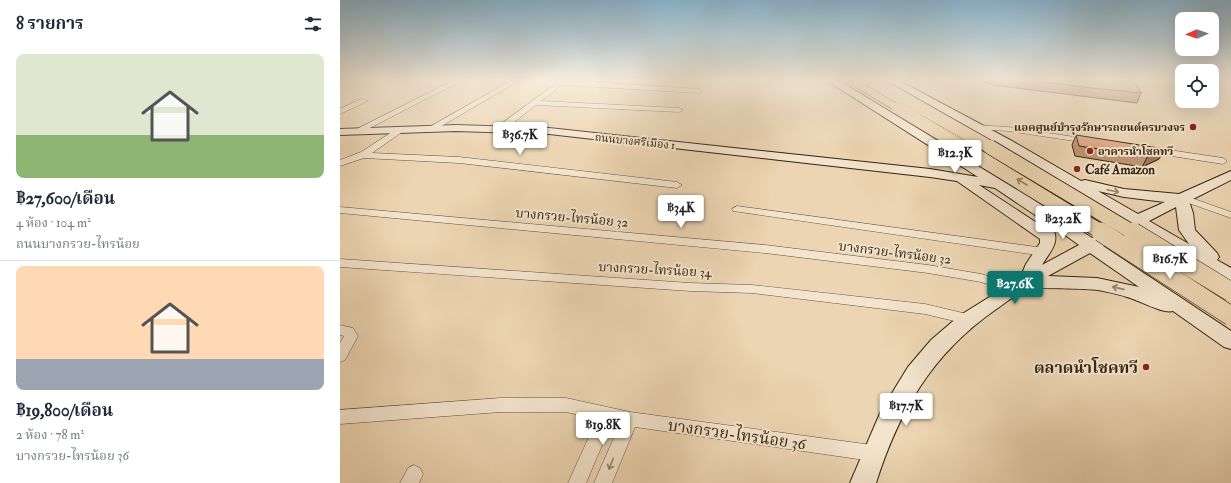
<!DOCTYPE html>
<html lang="th">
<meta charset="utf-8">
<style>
body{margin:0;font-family:"IM FELL Double Pica","Noto Serif Thai",serif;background:#f2f2f3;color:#1f2937;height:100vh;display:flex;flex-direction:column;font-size:15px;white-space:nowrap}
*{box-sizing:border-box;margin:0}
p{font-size:13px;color:#747a83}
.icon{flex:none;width:22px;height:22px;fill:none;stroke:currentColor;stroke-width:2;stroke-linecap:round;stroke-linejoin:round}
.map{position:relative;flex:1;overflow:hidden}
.sheet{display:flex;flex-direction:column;background:#fff;width:340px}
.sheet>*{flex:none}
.needle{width:26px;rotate:268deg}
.controls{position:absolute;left:835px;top:12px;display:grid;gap:8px}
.controls a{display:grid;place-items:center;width:44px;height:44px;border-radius:8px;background:#fff;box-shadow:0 4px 16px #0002;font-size:20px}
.price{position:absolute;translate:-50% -34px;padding:0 9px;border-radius:4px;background:#fff;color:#222;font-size:13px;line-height:26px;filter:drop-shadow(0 1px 2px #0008)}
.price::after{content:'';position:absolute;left:50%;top:24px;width:12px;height:9px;margin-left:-6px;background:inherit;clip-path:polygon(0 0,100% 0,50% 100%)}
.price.current{background:#0f766e;color:#fff}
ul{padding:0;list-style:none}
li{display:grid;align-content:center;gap:8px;height:212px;padding:0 16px}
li+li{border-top:1px solid #e0e1e3}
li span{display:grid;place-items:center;height:124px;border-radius:8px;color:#555}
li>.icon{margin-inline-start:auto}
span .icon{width:72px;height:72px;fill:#fffc;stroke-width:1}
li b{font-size:17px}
h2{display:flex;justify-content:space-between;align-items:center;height:48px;padding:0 16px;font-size:17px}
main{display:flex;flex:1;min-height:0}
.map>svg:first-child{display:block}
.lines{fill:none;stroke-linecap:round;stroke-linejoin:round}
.street-casing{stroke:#625138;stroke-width:1}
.secondary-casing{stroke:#34250f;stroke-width:2}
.primary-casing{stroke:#34250f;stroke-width:1}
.street{fill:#f3e4cd;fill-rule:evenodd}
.secondary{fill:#f3e4cd;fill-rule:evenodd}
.primary{fill:#ecd5b2;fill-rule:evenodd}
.primary-bridge-far2-casing{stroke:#34250f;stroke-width:12;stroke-linecap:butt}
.primary-bridge-far1-casing{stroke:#34250f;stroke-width:16;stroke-linecap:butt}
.primary-bridge-casing{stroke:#34250f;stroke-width:20;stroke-linecap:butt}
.primary-bridge-far2{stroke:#ecd5b2;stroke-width:12}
.primary-bridge-far1{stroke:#ecd5b2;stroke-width:14}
.primary-bridge{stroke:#ecd5b2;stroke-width:19}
.wall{fill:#c09373;stroke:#34250f}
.shaded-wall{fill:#9c785e;stroke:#34250f}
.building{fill:#dfab86;stroke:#34250f}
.oneway{stroke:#907d60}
.oneway2{stroke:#94846e}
.poi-dot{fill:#8f2418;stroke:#f3e4cd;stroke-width:1.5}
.labels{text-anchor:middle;stroke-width:4;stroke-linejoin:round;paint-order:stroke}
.far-poi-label{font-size:11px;font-weight:bold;fill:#34250f;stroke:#f3e4cd;text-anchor:end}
.far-street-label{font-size:11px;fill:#34250f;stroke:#f3e4cd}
.poi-label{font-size:13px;font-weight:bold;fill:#34250f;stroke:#f3e4cd;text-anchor:start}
.street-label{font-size:13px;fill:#34250f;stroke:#f3e4cd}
.near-poi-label{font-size:16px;font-weight:bold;fill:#34250f;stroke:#f3e4cd;text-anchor:end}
.near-street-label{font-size:16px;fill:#34250f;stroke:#f3e4cd}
</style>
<main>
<section class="sheet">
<h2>8 รายการ<svg class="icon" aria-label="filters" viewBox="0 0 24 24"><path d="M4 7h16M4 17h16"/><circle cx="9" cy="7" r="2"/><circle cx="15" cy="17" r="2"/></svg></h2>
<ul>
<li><span style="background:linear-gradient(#dfe7d0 65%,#8fb573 0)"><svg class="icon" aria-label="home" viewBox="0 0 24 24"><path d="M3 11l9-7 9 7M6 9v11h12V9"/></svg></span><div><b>฿27,600/เดือน</b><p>4 ห้อง · 104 m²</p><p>ถนนบางกรวย-ไทรน้อย</p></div></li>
<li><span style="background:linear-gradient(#ffd9b3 75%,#9aa5b1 0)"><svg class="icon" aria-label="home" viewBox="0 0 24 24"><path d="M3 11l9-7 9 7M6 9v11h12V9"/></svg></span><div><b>฿19,800/เดือน</b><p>2 ห้อง · 78 m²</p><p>บางกรวย-ไทรน้อย 36</p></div></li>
</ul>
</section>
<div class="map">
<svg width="891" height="483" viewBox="0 0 891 483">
<rect width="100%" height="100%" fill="#ecd5b2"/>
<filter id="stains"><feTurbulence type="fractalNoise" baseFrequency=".005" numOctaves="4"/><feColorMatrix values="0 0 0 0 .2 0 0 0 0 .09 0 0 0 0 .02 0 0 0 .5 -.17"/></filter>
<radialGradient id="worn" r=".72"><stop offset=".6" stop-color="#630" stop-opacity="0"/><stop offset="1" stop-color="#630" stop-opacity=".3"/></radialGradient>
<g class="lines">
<defs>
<g id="street">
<polygon points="114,80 123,80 18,134 11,132"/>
<polygon points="172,80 180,80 93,131 86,129"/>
<polygon points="221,80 359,89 362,91 359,93 222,85 201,101 339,108 343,110 339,112 196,105 163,131 157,131 157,127"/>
<polygon points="21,99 28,101 0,114 0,109"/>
<polygon points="634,125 668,127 748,139 752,141 748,143 668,131 637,129 633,127"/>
<polygon points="58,128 65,130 32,153 119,157 337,182 342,185 337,188 119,163 24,158 0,166 0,160 21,152"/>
<polygon points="809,147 883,158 887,161 883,164 806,152 805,150"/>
<polygon points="843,195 891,212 891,218 840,200 838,198"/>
<polygon points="397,206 704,248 710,252 704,256 393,211 392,209"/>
<polygon points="0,207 425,245 588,265 641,274 679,285 681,288 679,291 675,292 641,282 588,273 425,253 0,213"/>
<polygon points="0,259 350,283 412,285 585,304 627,314 632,316 634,319 632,322 627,324 585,314 412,293 350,291 0,267"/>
<polygon points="0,325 13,328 18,336 5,360 0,362 0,343 4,336 0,335"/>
<polygon points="161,398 226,398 290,412 532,445 538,447 540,453 538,459 532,461 295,427 272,483 254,483 280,424 272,422 246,483 228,483 257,419 226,412 161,412 0,424 0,410"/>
<polygon points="74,465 80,468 83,474 79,483 60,483 68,468"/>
</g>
<path id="secondary" d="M486 80H498L682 192 752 238 786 221 664 147 546 80H558L672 141 741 181 745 180 784 189 839 194 891 171V180L849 201 853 213 855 230 877 253 879 257 877 260 891 268V282L885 280 797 227 763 246 891 331V349L884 347 833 311C822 314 799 300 787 297 778 294 767 292 758 290 749 289 694 287 688 289 677 293 665 303 655 310 592 354 559 411 536 483H510L541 411 568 367 591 340 619 316 680 278 686 264 700 243V239L617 181 590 177 209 134 116 131 0 135V129L116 125 209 128 590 169 638 177ZM639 185 655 188 710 225H700ZM758 191 784 197 825 202 798 214ZM836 207 839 230 849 244 809 221ZM711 225 739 245 702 265C710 251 722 242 711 225ZM750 253 799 287 757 278 708 276Z"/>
<polygon id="primary" points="504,80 517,80 564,108 558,111 554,110"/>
</defs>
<!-- street casing -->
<use href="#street" class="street-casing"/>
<!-- secondary casing -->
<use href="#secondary" class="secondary-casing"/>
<!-- primary casing -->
<use href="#primary" class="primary-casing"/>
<!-- street -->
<use href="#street" class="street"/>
<!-- secondary -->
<use href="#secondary" class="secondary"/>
<!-- primary -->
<use href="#primary" class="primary"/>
<defs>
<g id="primary-bridge-far2">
<polyline points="574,104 652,148"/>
<polyline points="558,108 624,148"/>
</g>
<g id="primary-bridge-far1">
<polyline points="622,147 763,233"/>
<polyline points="650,147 794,233"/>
</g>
<g id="primary-bridge">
<polyline points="761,232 891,316"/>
<polyline points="793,232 891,292"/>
</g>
</defs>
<!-- primary-bridge-far2 casing -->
<use href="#primary-bridge-far2" class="primary-bridge-far2-casing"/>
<!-- primary-bridge-far1 casing -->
<use href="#primary-bridge-far1" class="primary-bridge-far1-casing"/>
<!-- primary-bridge casing -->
<use href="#primary-bridge" class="primary-bridge-casing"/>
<!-- primary-bridge-far2 -->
<use href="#primary-bridge-far2" class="primary-bridge-far2"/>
<!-- primary-bridge-far1 -->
<use href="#primary-bridge-far1" class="primary-bridge-far1"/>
<!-- primary-bridge -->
<use href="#primary-bridge" class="primary-bridge"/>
</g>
<!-- wall -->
<g class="wall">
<polygon points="643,80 793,80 801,93 797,103 652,85 643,81"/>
<polygon points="736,135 819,159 802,167 735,156 732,145"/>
</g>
<!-- shaded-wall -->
<polygon class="shaded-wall" points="825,149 819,159 802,167 808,156"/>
<!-- building -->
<g class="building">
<polygon points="688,80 793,80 801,93 743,87"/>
<polygon points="736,135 825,149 808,156 739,146"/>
</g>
<!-- one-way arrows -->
<defs><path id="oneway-shaft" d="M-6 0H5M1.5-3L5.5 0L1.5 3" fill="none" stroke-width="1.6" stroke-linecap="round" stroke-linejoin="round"/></defs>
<use class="oneway" href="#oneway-shaft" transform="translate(682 182) rotate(-149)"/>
<g class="oneway2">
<use href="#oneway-shaft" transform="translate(773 191) rotate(12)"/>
<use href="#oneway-shaft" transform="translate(778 288) rotate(-167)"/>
<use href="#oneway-shaft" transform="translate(271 464) rotate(112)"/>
</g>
<!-- sky -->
<linearGradient id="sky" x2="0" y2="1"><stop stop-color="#89b6d3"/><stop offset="0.54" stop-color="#f6ecdc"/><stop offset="1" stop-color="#f6ecdc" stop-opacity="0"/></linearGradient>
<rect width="891" height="148" fill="url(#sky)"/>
<!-- markers -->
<g class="poi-dot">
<circle cx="853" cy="127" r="4"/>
<circle cx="750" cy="151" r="4"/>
<circle cx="737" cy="169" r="4"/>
<circle cx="806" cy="367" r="4"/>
</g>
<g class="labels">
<!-- far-poi labels -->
<g class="far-poi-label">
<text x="845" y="131">แอคศูนย์บำรุงรักษารถยนต์ครบวงจร</text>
<text x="758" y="155" text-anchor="start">อาคารนำโชคทวี</text>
</g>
<!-- far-street labels -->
<g class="far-street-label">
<text transform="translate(295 141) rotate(6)" y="4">ถนนบางศรีเมือง 1</text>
</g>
<!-- poi labels -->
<g class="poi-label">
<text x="745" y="174">Café Amazon</text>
</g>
<!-- street labels -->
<g class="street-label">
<text transform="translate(232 217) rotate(5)" y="5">บางกรวย-ไทรน้อย 32</text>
<text transform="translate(555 252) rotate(7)" y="5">บางกรวย-ไทรน้อย 32</text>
<text transform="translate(315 269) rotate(3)" y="5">บางกรวย-ไทรน้อย 34</text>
</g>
<!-- near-poi labels -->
<g class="near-poi-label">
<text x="798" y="373">ตลาดนำโชคทวี</text>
</g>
<!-- near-street labels -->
<g class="near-street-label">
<text transform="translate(397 434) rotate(8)" y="6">บางกรวย-ไทรน้อย 36</text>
</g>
</g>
<rect width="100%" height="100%" filter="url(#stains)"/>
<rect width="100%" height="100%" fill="url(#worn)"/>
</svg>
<div class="controls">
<a><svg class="needle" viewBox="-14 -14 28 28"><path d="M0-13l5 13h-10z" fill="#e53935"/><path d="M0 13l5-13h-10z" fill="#747a83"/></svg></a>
<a><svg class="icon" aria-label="locate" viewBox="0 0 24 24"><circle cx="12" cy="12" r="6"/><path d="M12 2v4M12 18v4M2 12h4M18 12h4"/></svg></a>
</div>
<b class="price" style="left:180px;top:156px">฿36.7K</b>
<b class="price" style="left:615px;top:174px">฿12.3K</b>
<b class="price" style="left:341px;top:229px">฿34K</b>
<b class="price" style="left:723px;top:240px">฿23.2K</b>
<b class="price" style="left:830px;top:280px">฿16.7K</b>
<b class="price current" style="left:675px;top:305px">฿27.6K</b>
<b class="price" style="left:566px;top:427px">฿17.7K</b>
<b class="price" style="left:263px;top:446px">฿19.8K</b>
</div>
</main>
